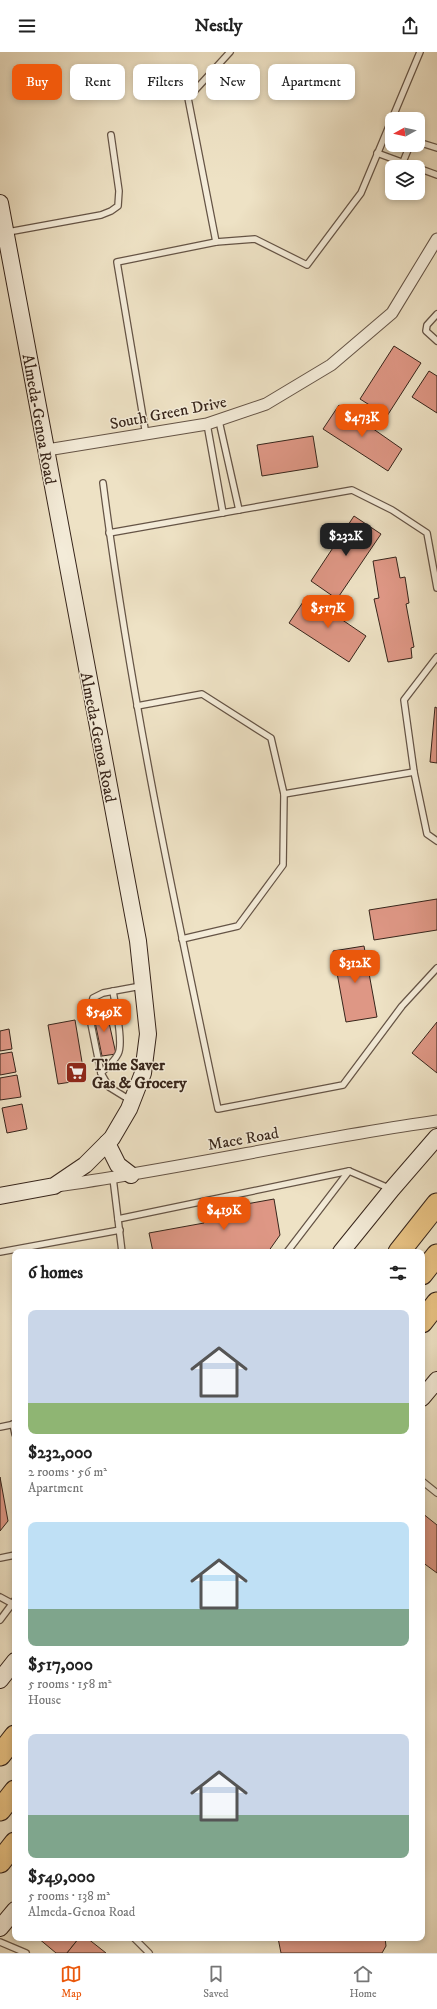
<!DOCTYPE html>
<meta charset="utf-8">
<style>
body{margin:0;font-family:"IM FELL DW Pica",serif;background:#f6f6f6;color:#222;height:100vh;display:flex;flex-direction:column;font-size:15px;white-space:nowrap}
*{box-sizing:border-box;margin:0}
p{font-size:13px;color:#767676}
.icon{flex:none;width:22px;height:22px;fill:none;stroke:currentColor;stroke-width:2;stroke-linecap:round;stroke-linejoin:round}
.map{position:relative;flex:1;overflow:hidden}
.details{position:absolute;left:12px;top:1197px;width:413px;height:692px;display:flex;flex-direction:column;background:#fff;border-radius:8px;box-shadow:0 2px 6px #0003}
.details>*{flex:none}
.hud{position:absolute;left:12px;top:12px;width:413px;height:36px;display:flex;gap:8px}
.needle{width:26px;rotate:262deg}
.fabs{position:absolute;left:385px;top:60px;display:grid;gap:8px}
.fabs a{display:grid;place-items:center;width:40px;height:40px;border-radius:8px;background:#fff;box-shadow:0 2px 6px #0003;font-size:20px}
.price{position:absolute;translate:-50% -34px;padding:0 9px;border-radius:8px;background:#ea580c;color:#fff;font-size:13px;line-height:26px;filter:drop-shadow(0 1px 2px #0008)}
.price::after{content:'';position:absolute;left:50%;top:24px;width:12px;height:9px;margin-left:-6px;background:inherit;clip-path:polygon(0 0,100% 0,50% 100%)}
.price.active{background:#222;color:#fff}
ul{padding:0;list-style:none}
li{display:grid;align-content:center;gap:8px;height:212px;padding:0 16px}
li span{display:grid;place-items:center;height:124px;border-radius:8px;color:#555}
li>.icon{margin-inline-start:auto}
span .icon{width:72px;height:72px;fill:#fffc;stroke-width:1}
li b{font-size:17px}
h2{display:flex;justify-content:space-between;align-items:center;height:48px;padding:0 16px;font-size:17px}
.pill{padding:0 14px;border-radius:8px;background:#fff;box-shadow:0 2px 6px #0003;font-size:14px;line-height:36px}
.pill.active{background:#ea580c;color:#fff}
header{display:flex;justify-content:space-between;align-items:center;height:52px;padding:0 16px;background:#fff;font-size:18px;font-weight:800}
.menu{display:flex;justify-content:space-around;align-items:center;height:56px;border-top:1px solid #e0e0e0;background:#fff;font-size:11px;color:#767676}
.menu a{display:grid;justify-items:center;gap:2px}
.menu .active{color:#ea580c}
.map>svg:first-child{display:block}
.building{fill:#de9785;stroke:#37251b}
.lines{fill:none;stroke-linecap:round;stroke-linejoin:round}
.lane-casing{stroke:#655446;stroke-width:8}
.street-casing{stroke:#655446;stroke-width:13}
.secondary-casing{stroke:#37251b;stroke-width:18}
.highway-casing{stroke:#37251b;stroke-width:23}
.lane{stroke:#f4ecd9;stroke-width:5.5}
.street{stroke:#f4ecd9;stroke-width:11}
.secondary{stroke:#f4ecd9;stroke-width:16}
.highway{stroke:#e7c182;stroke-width:21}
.labels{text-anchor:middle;stroke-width:3;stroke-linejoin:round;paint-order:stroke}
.street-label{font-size:16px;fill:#37251b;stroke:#f4ecd9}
.poi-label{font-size:16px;font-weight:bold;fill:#37251b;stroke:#f4ecd9;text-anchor:start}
</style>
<header><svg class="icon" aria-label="menu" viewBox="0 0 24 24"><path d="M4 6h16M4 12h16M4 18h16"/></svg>Nestly<svg class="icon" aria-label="share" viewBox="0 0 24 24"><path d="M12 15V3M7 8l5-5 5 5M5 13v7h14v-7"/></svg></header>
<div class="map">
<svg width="437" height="1901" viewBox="0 0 437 1901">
<rect width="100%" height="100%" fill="#eee2c5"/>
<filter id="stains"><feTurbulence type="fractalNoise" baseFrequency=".005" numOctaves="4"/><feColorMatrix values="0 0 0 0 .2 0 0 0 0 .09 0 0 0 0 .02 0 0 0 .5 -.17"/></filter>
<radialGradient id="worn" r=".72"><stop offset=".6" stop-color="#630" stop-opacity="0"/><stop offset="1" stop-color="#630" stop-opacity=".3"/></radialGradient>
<!-- building -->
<g class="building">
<polygon points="394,294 421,311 387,364 360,347"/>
<polygon points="429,319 437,324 437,361 412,345"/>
<polygon points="339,353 402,397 388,419 323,377"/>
<polygon points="313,384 318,415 262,424 257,393"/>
<polygon points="354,464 381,482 337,547 311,529"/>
<polygon points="396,505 400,526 405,525 409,551 406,552 414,595 411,596 412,606 388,610 374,547 379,546 373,509"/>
<polygon points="307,544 366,584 349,610 289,571"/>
<polygon points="435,655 437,656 437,711 430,710"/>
<polygon points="437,847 437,878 374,888 369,858"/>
<polygon points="364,894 377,965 346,970 333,899"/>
<polygon points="106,957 116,1002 102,1004 93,960"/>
<polygon points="75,968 85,1028 58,1032 48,973"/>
<polygon points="437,970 437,1021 412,1001"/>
<polygon points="9,977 12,997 0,999 0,979"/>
<polygon points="12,1000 16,1020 0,1023 0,1002"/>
<polygon points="17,1023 21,1045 0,1048 0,1026"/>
<polygon points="22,1052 27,1077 7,1081 2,1056"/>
<polygon points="274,1147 280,1183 268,1200 153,1200 149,1181 204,1171 202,1160"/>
<polygon points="0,1425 8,1469 0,1479"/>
<polygon points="422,1461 437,1473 437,1521 422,1510"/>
<polygon points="38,1886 79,1886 67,1901 56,1901"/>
<polygon points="79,1886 87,1886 106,1901 67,1901"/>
<polygon points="278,1886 385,1886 386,1894 382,1901 281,1901"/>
</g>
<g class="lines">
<defs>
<g id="lane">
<polyline points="230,0 188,46 216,190 255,187 307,213 361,141 420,0"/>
<polyline points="418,90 437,96"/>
<polyline points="377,101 415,115"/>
<polyline points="403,110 410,93"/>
<polyline points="418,116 437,123"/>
<polyline points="8,180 101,163 111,159 118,154 119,139 111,83"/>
<polyline points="437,262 427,273 426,279 437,289"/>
<polyline points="219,369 239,458"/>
<polyline points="207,372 223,461"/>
<polyline points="146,383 117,210 216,190"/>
<path d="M103 431C130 642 174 850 218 1057L343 1033 402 954 437 916"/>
<polyline points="109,481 352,438 392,458 427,481 437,536"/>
<polyline points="437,605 404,648 414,720 427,782 437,789"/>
<polyline points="137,654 202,642 271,686 284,742 283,813 238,874 182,887"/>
<polyline points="284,742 414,720"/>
<path d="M101 1021C107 1015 114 1010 118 1002 124 991 115 953 113 939"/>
<polyline points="130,1048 109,1035 101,1021 89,962 93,946 103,941 141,934"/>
<polyline points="113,1126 122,1200"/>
<polyline points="118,1167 349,1119"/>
<polyline points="0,1200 120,1178"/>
<polyline points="287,1200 349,1119 391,1137"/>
<polyline points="13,1372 15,1382"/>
<polyline points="0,1375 15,1372"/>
<polyline points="422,1429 437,1441"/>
<polyline points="0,1506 15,1503"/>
<polyline points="0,1545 13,1552"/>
<polyline points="0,1568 15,1548"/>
<polyline points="134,1886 149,1901"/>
<polyline points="0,1890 26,1901"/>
</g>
<g id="street">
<polyline points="47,398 207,372 266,352 331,313 392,261 437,187"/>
<path d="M57 1134C184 1116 310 1087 437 1069"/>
</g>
<g id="secondary">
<polyline points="0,151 138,889 148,982 143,1021 129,1057 112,1086 85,1113 54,1134 0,1144"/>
<polyline points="107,1091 118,1113 131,1123"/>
<polyline points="341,1200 392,1137 437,1085"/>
<polyline points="422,1346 437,1328"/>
<polyline points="0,1628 15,1609"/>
<polyline points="0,1876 15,1858"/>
</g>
<g id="highway">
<polyline points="399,1200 437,1152"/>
<polyline points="422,1222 437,1203"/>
<polyline points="422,1270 437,1251"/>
<polyline points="0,1703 15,1684"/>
<polyline points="0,1758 15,1739"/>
<polyline points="0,1810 15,1791"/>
</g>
</defs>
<!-- lane casing -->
<use href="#lane" class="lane-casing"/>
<!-- street casing -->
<use href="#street" class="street-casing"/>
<!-- secondary casing -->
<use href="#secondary" class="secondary-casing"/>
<!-- highway casing -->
<use href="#highway" class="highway-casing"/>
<!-- lane -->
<use href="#lane" class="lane"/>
<!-- street -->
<use href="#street" class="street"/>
<!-- secondary -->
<use href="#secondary" class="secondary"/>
<!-- highway -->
<use href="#highway" class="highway"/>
</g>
<!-- icons -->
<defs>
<symbol id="supermarket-square" viewBox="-11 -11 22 22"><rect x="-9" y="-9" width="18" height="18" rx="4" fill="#8f2418" stroke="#f4ecd9"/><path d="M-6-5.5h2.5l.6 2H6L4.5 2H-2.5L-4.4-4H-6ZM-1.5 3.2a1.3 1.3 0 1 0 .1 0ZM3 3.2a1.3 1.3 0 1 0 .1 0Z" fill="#fff"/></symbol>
</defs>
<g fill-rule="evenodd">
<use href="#supermarket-square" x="64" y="1008" width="25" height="25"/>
</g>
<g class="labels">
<!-- street labels -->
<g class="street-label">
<text transform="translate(168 360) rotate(-11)" y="6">South Green Drive</text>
<text transform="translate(40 367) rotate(80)" y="6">Almeda-Genoa Road</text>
<text transform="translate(99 685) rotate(79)" y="6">Almeda-Genoa Road</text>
<text transform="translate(243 1086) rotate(-10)" y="6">Mace Road</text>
</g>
<!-- poi labels -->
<g class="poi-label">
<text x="92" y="1018">Time Saver<tspan x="92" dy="18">Gas &amp; Grocery</tspan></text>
</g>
</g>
<rect width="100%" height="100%" filter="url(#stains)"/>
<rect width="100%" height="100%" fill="url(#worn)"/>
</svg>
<div class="fabs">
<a><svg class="needle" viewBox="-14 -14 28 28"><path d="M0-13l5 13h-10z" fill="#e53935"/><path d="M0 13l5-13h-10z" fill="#767676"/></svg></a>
<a><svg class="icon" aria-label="layers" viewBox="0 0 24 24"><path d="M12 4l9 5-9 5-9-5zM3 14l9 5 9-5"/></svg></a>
</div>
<b class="price" style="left:362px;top:386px">$473K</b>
<b class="price active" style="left:346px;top:505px">$232K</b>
<b class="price" style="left:328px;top:577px">$517K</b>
<b class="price" style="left:355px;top:932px">$312K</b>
<b class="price" style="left:104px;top:981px">$549K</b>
<b class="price" style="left:224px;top:1179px">$419K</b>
<div class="hud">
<a class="pill active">Buy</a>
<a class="pill">Rent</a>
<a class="pill">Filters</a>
<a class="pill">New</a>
<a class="pill">Apartment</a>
</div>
<section class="details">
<h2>6 homes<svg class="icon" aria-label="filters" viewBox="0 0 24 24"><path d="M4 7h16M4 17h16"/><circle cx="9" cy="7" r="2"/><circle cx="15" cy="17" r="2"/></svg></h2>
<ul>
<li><span style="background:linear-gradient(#c9d6e8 75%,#8fb573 0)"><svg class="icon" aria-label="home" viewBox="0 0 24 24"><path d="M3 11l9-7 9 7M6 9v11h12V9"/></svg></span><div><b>$232,000</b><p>2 rooms · 56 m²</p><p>Apartment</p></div></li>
<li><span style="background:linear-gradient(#bfe0f5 70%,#7fa58c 0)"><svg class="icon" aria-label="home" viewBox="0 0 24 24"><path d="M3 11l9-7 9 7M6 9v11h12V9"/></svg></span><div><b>$517,000</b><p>5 rooms · 158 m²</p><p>House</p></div></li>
<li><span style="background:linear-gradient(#c9d6e8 65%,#7fa58c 0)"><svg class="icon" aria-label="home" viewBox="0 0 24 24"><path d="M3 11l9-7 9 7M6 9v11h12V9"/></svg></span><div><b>$549,000</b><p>5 rooms · 138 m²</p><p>Almeda-Genoa Road</p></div></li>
</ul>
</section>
</div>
<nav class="menu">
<a class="active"><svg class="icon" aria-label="map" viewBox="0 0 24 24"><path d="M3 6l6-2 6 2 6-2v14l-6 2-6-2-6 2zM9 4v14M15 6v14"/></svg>Map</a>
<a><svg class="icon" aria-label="saved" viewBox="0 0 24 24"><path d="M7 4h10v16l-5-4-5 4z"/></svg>Saved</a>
<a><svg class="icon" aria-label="home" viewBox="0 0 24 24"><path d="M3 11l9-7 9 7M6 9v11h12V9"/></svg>Home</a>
</nav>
